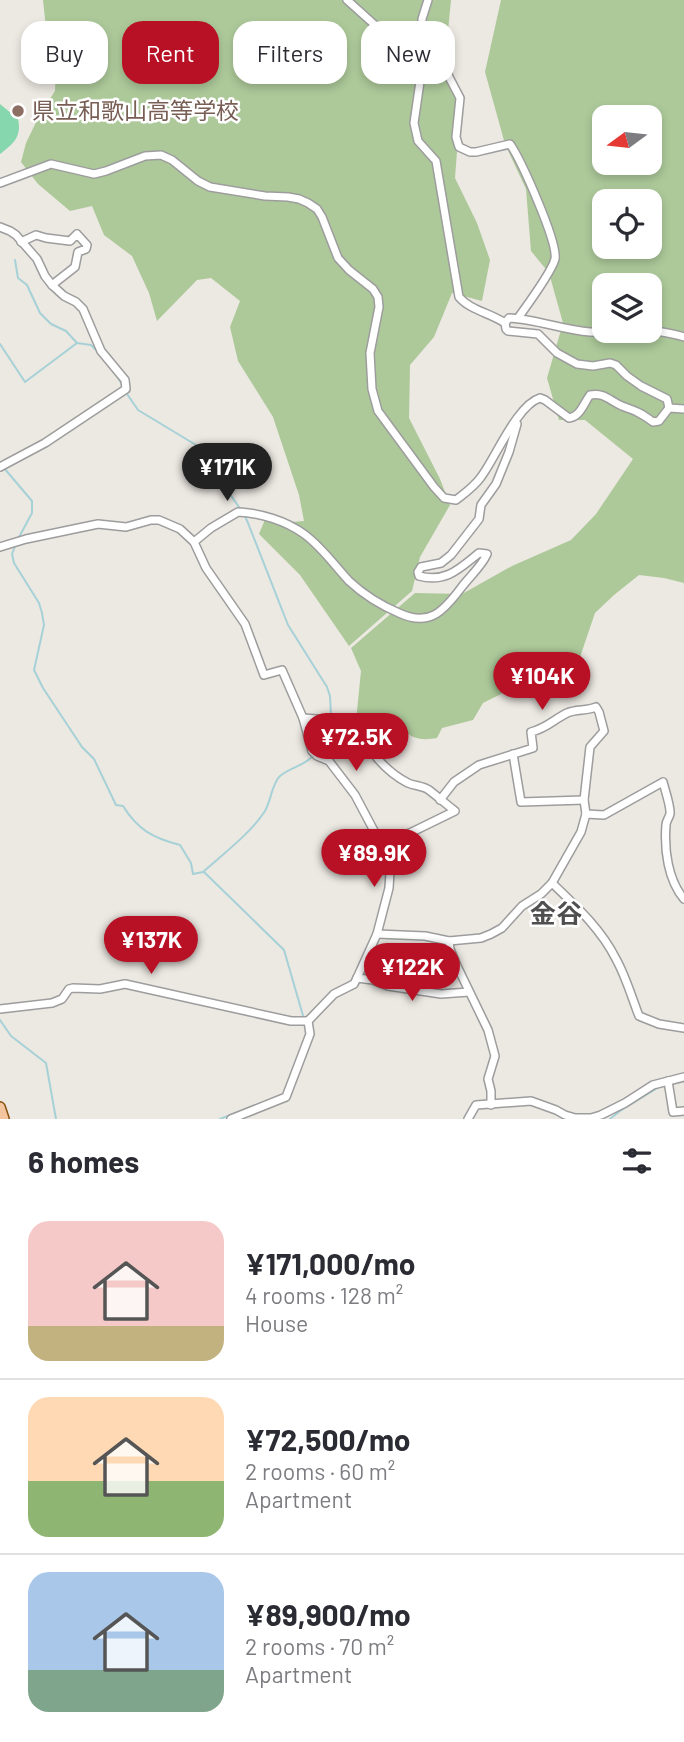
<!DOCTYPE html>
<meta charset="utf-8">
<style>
body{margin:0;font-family:Barlow,"Noto Sans JP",sans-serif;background:#f2f2f3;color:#2b2b33;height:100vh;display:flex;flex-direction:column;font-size:26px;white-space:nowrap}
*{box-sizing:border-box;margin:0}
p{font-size:23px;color:#7c7c81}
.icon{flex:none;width:38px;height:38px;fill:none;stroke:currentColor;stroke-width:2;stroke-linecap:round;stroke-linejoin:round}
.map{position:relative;height:1119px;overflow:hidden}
.details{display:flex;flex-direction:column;background:#fff;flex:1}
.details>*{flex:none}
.top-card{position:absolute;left:21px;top:21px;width:642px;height:63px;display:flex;gap:14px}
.needle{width:46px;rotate:255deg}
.buttons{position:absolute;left:592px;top:105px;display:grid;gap:14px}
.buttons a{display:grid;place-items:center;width:70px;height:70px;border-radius:14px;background:#fff;box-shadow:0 4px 10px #0003;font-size:35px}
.price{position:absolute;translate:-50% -60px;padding:0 16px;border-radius:24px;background:#b81024;color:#fff;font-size:23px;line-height:46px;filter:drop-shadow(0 2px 4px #0008)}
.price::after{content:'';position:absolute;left:50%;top:42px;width:21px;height:16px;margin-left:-10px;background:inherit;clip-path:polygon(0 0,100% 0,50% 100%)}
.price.selected{background:#222;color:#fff}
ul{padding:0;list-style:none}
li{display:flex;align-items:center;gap:21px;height:175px;padding:0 28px}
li+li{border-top:2px solid #e1e1e2}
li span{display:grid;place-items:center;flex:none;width:196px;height:140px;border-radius:21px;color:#555}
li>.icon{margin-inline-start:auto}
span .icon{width:84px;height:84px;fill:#fffc;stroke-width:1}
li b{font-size:30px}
h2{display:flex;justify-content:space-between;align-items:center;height:84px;padding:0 28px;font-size:30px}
.chip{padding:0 24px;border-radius:21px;background:#fff;box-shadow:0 4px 10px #0003;font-size:24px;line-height:63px}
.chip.selected{background:#b81024;color:#fff}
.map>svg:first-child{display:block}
.forest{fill:#adc99a;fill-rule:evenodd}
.pitch{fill:#86d6ae}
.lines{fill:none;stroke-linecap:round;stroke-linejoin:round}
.stream{stroke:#a6d1d7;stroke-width:2}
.minor-casing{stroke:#9d9d9d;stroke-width:10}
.major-casing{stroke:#88500c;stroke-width:12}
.minor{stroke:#fff;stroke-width:7}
.major{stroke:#f4c6a0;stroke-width:9}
.education-dot{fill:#8d6e63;stroke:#fff;stroke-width:2.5}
.labels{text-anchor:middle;stroke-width:5;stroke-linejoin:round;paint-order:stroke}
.education-label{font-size:23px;fill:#785e54;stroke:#fff;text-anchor:start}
.quarter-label{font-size:26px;font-weight:bold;fill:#4f4f4f;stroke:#fff}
</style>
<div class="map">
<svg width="684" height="1119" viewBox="0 0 684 1119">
<rect width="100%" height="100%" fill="#ece8e2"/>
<!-- forest -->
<g class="forest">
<polygon points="43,0 451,0 448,31 449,81 460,112 455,178 477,223 490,260 482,301 452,293 434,337 410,365 409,418 440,479 450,505 420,557 412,591 349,646 300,575 259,534 266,517 281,523 304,521 299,495 273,417 238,361 230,327 240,301 211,278 197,280 157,321 149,293 132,256 104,235 92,206 70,211 38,184 21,162 26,143 40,114 55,91 56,65 46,28"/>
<path d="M501 0H684V583L664 578 639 575 614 595 595 613 579 660 547 697 503 693 483 703 473 720 442 728 437 738C410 743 405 731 386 714L356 721 361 671 351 648 415 593 462 594 512 566 571 540 596 514 633 459 585 420H559L547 378 563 323 549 273 531 251 526 189 505 144 485 72ZM604 117H649V163H604ZM604 201H649V247H604ZM604 285H649V331H604Z"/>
</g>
<!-- pitch -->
<path class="pitch" d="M0 104 18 119C22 137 13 144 0 154Z"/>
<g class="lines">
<!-- stream -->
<g class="stream">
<polyline points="15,260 18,278 27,285 40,313 51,324 66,331 77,343 91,345 98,352"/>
<polyline points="0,344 25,382 77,343"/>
<polyline points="115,373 123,386"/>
<polyline points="125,391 138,410 196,445 241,510"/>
<polyline points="4,468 32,501 32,513 18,539"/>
<polyline points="244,514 248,523 288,625 327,687 330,696 331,716"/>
<path d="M16 544 12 554 14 563 39 603 42 613 44 625 34 670 43 688 82 747 94 759 116 805 123 806C138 830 153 838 180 845L191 863 193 874 203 872C223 854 251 833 265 811 271 801 272 783 280 776 289 768 303 766 312 757"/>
<polyline points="316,753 330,737 331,721"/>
<polyline points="204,872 284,950 304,1019"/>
<polyline points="0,1020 11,1036 46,1063 56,1119"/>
<polyline points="220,1119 261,1103"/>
<polyline points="610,1119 620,1111 659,1087"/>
</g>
<defs>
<g id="minor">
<path d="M347 0 386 35 398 39 429 40 435 43 439 47 443 53 448 75 460 98 456 137 459 147 470 152H476L510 144C521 160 558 242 555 259 552 271 526 307 518 318"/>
<path d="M428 0 422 19 423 61 414 123 418 141 436 161 459 297C470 310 490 313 505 323L506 329 508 331 538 334 557 353 577 364 593 366 610 363 616 365 627 376 641 386 667 399 669 408"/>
<path d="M0 183 51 164 94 174 106 171 145 156 161 155 172 160 198 181 210 187 265 196 288 197 299 199 308 203 317 209 322 217 338 258 349 270 373 289 378 297 379 307 370 353 372 389 378 411 434 487 444 498 456 500C465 493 475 486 481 477 496 457 517 405 540 398L545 400 569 418C580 417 584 403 590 395 604 392 610 401 622 406 636 411 641 413 653 422L659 421 669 408"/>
<polyline points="0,227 10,231 16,235 37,259 45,276 52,285 64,296 76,302 83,309 101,351 125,380 126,389 45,443 0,467"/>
<polyline points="21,242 36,235 46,238 70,241 77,234 87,245 86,249 78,252 75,267 52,285"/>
<path d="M505 323 509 318C536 319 563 330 590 332 614 334 639 329 662 332 670 333 677 335 684 337"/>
<polyline points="669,408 684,409"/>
<path d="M194 542 211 528 238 512C261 513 286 521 304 534 322 547 334 565 349 581 364 595 380 605 399 613 429 627 443 612 461 588 469 577 482 566 487 554L479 553C459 569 446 583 419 576L418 572 421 567 441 563 451 555 479 519 481 505 496 484 509 452 517 424"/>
<polyline points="0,547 26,539 98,524 126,527 151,520 159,520 180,529 194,542 206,568 245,624 264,675 282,670 303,718 312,751 317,756 329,761 355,795 381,844 390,872 389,888 377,934 357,978 354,984 334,994 308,1021 291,1021 125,984 100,989 73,988 69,989 62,999 52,1003 0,1009"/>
<path d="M303 718 353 722C367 746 382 770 408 783 415 786 423 786 429 790 438 797 446 804 455 811L410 833 381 844"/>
<polyline points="513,754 521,802 584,800"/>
<path d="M586 814 604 815 663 782C665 790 671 807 670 814 669 818 666 821 666 825 664 850 668 880 684 899"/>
<path d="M552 883C576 906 601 929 616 959 626 977 632 998 639 1016L659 1024 684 1028"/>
<path d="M377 934 425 936 449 941 481 938 491 934 502 928 522 906 541 894 552 883 581 832 586 814 584 800 590 747 604 731 599 712 596 707C587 711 576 709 567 713 553 720 547 728 531 732L533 748 479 765 454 782 440 800"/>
<polyline points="449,941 450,949 457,966 488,1030 495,1056 488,1079 491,1091 491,1105"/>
<polyline points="357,978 373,980 388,986 441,994 469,992"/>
<polyline points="668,1081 673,1112 684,1111"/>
<polyline points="231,1119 286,1097 310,1034 308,1021"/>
<polyline points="468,1119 476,1105 531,1101 556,1110 565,1115 575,1118 591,1118 601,1115 625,1103 653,1085 684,1077"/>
</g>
<polyline id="major" points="0,1107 4,1119"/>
</defs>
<!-- minor casing -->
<use href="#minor" class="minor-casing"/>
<!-- major casing -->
<use href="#major" class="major-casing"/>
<!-- minor -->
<use href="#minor" class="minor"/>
<!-- major -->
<use href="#major" class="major"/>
</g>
<!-- markers -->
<circle class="education-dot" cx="18" cy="111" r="7"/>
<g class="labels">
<!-- education labels -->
<g class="education-label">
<text x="32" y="119">県立和歌山高等学校</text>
</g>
<!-- quarter labels -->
<g class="quarter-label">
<text x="556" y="923">金谷</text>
</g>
</g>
</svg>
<div class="buttons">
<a><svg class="needle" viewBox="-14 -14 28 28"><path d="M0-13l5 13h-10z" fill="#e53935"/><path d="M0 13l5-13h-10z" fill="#7c7c81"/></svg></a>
<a><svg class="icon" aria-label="locate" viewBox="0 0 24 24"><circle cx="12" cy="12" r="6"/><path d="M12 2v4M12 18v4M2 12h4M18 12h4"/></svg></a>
<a><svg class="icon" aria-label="layers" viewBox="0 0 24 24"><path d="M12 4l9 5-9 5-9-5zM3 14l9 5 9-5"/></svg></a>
</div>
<b class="price selected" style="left:227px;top:503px">¥171K</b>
<b class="price" style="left:542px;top:712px">¥104K</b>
<b class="price" style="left:356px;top:773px">¥72.5K</b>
<b class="price" style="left:374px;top:889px">¥89.9K</b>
<b class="price" style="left:151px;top:976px">¥137K</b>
<b class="price" style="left:412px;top:1003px">¥122K</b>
<div class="top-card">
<a class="chip">Buy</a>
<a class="chip selected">Rent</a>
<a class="chip">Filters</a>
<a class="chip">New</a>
</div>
</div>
<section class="details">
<h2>6 homes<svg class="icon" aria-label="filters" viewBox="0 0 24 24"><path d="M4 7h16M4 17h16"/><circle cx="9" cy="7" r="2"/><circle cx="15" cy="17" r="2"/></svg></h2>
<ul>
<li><span style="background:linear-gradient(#f6c9c9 75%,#c2b280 0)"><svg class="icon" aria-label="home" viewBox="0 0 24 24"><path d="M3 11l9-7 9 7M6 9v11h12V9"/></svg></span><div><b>¥171,000/mo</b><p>4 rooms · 128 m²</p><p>House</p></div></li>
<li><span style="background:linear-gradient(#ffd9b3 60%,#8fb573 0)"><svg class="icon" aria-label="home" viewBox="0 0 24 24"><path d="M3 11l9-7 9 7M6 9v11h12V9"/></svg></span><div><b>¥72,500/mo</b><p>2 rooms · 60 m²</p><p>Apartment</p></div></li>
<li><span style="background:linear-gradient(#a9c7e8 70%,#7fa58c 0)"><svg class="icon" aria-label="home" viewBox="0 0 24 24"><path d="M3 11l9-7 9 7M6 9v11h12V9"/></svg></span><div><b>¥89,900/mo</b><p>2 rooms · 70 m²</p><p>Apartment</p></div></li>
</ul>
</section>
